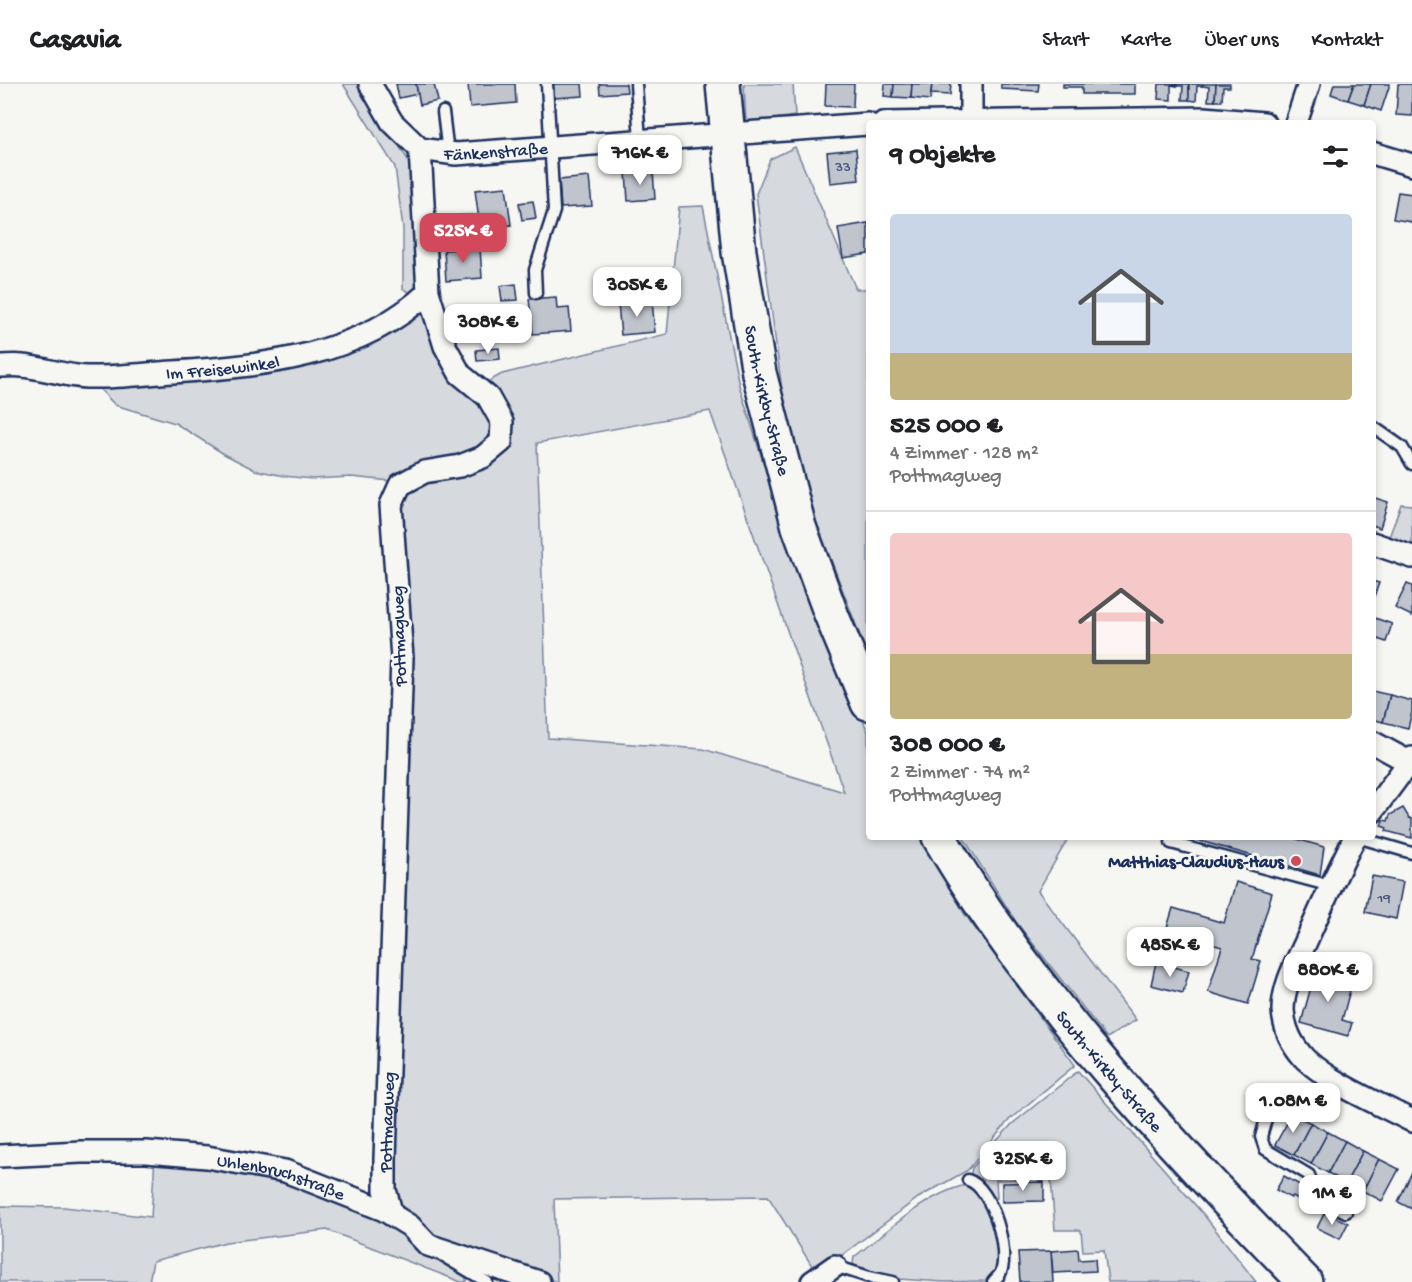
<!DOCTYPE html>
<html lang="de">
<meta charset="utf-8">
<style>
body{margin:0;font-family:"Gochi Hand",sans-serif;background:#f2f2f2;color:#202124;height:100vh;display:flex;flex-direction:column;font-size:22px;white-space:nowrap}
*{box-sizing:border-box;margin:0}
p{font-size:20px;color:#757577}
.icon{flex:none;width:33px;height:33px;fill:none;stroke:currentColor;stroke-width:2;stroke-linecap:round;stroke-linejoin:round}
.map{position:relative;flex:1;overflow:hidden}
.panel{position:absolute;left:866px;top:36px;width:510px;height:720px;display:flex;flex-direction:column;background:#fff;border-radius:6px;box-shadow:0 3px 9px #0003}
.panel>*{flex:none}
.price{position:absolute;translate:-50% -51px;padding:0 14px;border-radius:12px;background:#fff;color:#222;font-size:20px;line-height:39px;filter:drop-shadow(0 2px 3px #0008)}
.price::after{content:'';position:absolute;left:50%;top:36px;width:18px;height:14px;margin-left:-9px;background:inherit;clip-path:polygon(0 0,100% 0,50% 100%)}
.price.active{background:#d1495b;color:#fff}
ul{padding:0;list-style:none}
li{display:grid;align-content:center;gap:12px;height:318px;padding:0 24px}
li+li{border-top:2px solid #e0e0e0}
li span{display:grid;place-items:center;height:186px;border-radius:6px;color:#555}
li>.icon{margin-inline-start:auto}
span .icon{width:108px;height:108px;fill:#fffc;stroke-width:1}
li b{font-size:26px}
h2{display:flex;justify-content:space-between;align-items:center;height:72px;padding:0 24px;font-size:26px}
header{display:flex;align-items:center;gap:36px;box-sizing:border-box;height:84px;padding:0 30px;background:#fff;border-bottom:2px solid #e0e0e0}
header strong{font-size:28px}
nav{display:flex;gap:33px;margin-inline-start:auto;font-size:21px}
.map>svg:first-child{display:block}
.green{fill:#d6d9dd;stroke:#78849e;stroke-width:1.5;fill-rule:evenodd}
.building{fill:#c0c4cd;stroke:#1b2f5e;stroke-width:1.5}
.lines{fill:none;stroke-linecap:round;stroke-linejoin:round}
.service-casing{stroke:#1b2f5e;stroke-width:15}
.minor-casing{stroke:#1b2f5e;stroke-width:26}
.primary-casing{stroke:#1b2f5e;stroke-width:38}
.service{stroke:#f6f6f2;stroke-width:10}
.minor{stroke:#f6f6f2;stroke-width:21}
.primary{stroke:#f6f6f2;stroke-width:33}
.poi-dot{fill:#d1495b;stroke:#f6f6f2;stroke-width:2}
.labels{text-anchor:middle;stroke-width:6;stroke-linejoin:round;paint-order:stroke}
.number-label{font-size:15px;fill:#44547a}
.street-label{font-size:18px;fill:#1b2f5e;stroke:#f6f6f2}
.poi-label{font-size:18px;font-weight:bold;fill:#1b2f5e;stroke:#f6f6f2;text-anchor:end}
</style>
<header>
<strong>Casavia</strong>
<nav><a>Start</a><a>Karte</a><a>Über uns</a><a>Kontakt</a></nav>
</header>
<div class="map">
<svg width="1412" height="1198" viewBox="0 0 1412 1198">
<rect width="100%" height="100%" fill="#f6f6f2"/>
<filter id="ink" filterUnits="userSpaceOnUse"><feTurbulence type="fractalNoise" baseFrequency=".0167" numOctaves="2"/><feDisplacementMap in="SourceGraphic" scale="12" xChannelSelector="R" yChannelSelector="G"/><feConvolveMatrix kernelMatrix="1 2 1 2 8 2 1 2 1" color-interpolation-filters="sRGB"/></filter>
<g filter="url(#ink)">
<!-- green -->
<g class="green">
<polygon points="343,0 360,0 412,82 419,192 417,212 403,205 403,144 395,83"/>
<polygon points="744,0 793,0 795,32 746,39"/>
<polygon points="795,63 856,205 868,205 868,572 816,437 784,321 756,110 770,75"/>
<path d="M703 122 739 301 797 486 868 648V753H924L964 829 1075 981 1009 1036 968 1086 918 1114 817 1190 768 1112 554 1115 557 1198 437 1158 410 1135 397 1112 392 1086 400 398 351 393 312 395 284 392 255 386 224 370 175 339 115 321 90 295 282 284 392 249 436 210 438 232 469 292 480 302 502 290 667 250 679 123ZM710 327 844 708 703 665 548 654 537 359Z"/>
<polygon points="1401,420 1412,421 1412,463 1388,456"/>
<polygon points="963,753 1069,753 1038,807 1136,936 1107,954 1016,838"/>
<polygon points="1078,987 1204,1131 1256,1198 1108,1198 1104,1166 1083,1167 1081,1146 1055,1146 1051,1095 996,1096 997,1114 991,1116 970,1095 972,1084 1012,1040"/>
<polygon points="155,1073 250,1083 383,1133 466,1189 466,1198 461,1198 327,1146 226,1158 153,1177 149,1198 0,1198 0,1122 64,1123 151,1133"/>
<path d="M965 1101 975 1105C990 1129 1013 1174 987 1197L944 1198 898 1195 856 1184 853 1180 854 1173C888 1147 923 1112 965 1101Z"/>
</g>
<!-- building -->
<g class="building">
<polygon points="396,0 416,0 418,10 399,14"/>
<polygon points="416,0 434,0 438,17 420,21"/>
<polygon points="468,0 515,0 516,19 470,23"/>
<polygon points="553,0 582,0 583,12 554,14"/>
<polygon points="599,0 626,0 627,8 600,10"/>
<polygon points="826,0 854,0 853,23 825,22"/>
<polygon points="885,0 894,0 893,13 884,12"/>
<polygon points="894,0 912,0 911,14 893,13"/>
<polygon points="912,0 932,0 930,16 911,14"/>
<polygon points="932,0 951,0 950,11 931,10"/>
<polygon points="1001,0 1039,0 1038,7 1001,5"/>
<polygon points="1063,0 1135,0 1135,10 1082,10 1082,3 1063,3"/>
<polygon points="1159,0 1177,0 1177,2 1171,1 1171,16 1158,15"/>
<polygon points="1177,0 1189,0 1189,16 1182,16 1183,2 1177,2"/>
<polygon points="1189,0 1203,0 1202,2 1197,2 1196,17 1189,16"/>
<polygon points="1203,0 1216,0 1215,17 1208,17 1209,3 1202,2"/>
<polygon points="1216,0 1230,0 1230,3 1223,3 1222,17 1215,17"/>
<polygon points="1334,0 1354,0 1348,16 1331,10"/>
<polygon points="1354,0 1371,0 1364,21 1348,16"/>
<polygon points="1371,0 1390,0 1381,27 1364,21"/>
<polygon points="1398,0 1412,0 1412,32 1396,31"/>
<polygon points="856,65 859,96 830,99 827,68"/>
<polygon points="653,87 655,115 628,117 626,88"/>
<polygon points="589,93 592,122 561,124 559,96"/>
<polygon points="506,103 511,141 480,144 475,106"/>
<polygon points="1398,108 1412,110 1412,138 1393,135"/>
<polygon points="533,117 536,134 522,136 519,119"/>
<polygon points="472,131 474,157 456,158 454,132"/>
<polygon points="868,139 868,170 843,174 838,144"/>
<polygon points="480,164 482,194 446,197 444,166"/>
<polygon points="516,200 518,216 502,217 500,202"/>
<polygon points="556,213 557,225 569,224 571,247 533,250 529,215"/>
<polygon points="652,217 655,248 621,251 618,220"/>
<polygon points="500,223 503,251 477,253 474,225"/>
<polygon points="499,264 500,275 477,277 476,266"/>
<polygon points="1372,413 1388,418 1380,444 1372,441"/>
<polygon points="1372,497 1379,499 1372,518"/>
<polygon points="1407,500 1412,502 1412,532 1395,524"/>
<polygon points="1372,533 1392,540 1386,558 1372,553"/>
<polygon points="1372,607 1390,611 1383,638 1372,635"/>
<polygon points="1390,611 1412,617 1412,628 1408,644 1383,638"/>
<polygon points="1403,724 1409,734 1412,735 1412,754 1386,747 1387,744 1381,742 1383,736 1388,737 1390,731"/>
<polygon points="1186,753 1290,753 1324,763 1320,791"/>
<polygon points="1372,792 1403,798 1396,835 1365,828"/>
<polygon points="1236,798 1272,809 1252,875 1261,877 1248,920 1208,908 1222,863 1166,847 1173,824 1224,839"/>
<polygon points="1156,878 1189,887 1183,909 1151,901"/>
<polygon points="1316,885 1353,895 1342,936 1352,939 1348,952 1301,939"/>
<polygon points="1292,1030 1311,1039 1294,1071 1275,1061"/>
<polygon points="1311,1039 1328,1048 1311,1080 1294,1071"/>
<polygon points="1328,1048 1345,1057 1328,1089 1311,1080"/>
<polygon points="1345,1057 1363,1067 1346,1099 1328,1089"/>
<polygon points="1363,1067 1379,1075 1363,1107 1346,1099"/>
<polygon points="1379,1075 1399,1085 1382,1117 1363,1107"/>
<polygon points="1412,1088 1412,1125 1398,1118"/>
<polygon points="1284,1092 1305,1104 1299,1116 1293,1112 1291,1114 1276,1106"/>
<polygon points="1044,1098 1044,1117 1002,1118 1002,1099"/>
<polygon points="1325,1128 1348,1139 1340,1155 1317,1144"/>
<polygon points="1078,1165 1079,1176 1095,1175 1096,1187 1053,1189 1051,1167"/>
<polygon points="1051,1167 1053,1198 1020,1198 1018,1168"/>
</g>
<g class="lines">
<defs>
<g id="service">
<polyline points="636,0 640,56"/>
<polyline points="443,28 448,69"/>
<polyline points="536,209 535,186 554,127 547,0"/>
<polyline points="1372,342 1402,363 1412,380"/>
<polyline points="1357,753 1412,769"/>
<polyline points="1171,759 1331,802"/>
<polyline points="1269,1024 1261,1053 1265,1065 1309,1091 1316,1113 1346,1128"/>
<path d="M968 1096C992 1103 1011 1169 1000 1190 998 1193 995 1195 993 1198"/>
<polyline points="448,1175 487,1198"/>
<polyline points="835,1182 869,1193 893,1198"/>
</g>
<g id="minor">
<path id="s1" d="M370 0 392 38 420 65 456 70 868 40"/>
<polyline points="971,37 971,0"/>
<polyline points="883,39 1204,34 1264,39"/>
<polyline points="1296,39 1309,0"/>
<polyline points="1372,69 1412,81"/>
<path id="s2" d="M0 282C7 282 15 281 23 282 44 284 65 292 86 293 114 294 144 290 173 288 261 282 361 273 428 208"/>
<polyline points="1372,459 1412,473"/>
<polyline points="1372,658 1409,678"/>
<polyline points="1372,728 1412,674"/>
<path d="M1355 753C1338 786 1323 819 1308 853 1298 876 1283 900 1283 926 1284 945 1292 961 1305 975 1333 1001 1378 1019 1412 1037"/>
<path id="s3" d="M0 1072 81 1068H146L207 1073 285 1087 384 1126 410 1142 428 1161 539 1198"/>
<path id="s4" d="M392 1131 385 1106V1075L402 574 391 421 400 401 424 388 460 382 483 373 501 358 502 338 488 313 460 290 445 262 428 208 420 65"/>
<polyline points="812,1198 835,1182"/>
</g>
<g id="primary">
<path id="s5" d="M723 0 739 168 759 289 799 443 831 530 868 619"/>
<path id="s6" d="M939 753C1037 920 1171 1060 1305 1198"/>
</g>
</defs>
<!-- service casing -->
<use href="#service" class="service-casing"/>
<!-- minor casing -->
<use href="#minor" class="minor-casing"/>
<!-- primary casing -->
<use href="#primary" class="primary-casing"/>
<!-- service -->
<use href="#service" class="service"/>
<!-- minor -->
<use href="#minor" class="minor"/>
<!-- primary -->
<use href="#primary" class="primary"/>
</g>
</g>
<!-- markers -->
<circle class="poi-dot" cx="1296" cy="777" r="6"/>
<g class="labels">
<!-- number labels -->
<g class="number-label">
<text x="843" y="87">33</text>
<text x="1384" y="818">19</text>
</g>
<!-- street labels -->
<g class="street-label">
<text dy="6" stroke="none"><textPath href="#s1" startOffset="159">Fänkenstraße</textPath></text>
<text dy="6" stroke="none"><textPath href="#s2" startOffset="224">Im Freisewinkel</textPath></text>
<text dy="6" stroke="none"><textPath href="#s5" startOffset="320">South-Kirkby-Straße</textPath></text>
<text transform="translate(398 552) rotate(-92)" y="6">Pottmagweg</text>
<text dy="6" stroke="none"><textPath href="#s6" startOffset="290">South-Kirkby-Straße</textPath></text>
<text dy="6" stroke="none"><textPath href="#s4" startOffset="94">Pottmagweg</textPath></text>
<text dy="6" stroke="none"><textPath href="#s3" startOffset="284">Uhlenbruchstraße</textPath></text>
</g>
<!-- poi labels -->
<g class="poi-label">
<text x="1284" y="783">Matthias-Claudius-Haus</text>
</g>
</g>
</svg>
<b class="price" style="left:640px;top:102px">716K €</b>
<b class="price active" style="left:463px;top:180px">525K €</b>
<b class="price" style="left:637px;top:234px">305K €</b>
<b class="price" style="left:488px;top:271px">308K €</b>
<b class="price" style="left:1170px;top:894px">485K €</b>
<b class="price" style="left:1328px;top:919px">880K €</b>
<b class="price" style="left:1293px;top:1050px">1.08M €</b>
<b class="price" style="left:1023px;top:1108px">325K €</b>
<b class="price" style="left:1332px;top:1142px">1M €</b>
<section class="panel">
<h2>9 Objekte<svg class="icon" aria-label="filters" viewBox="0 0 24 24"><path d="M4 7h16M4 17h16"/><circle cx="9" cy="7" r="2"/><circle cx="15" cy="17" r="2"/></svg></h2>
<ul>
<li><span style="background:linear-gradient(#c9d6e8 75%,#c2b280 0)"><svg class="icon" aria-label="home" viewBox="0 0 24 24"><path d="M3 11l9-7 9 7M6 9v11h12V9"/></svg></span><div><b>525 000 €</b><p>4 Zimmer · 128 m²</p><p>Pottmagweg</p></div></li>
<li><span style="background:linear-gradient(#f6c9c9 65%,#c2b280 0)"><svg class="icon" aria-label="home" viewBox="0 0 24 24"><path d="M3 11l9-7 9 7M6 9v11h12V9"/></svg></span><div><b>308 000 €</b><p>2 Zimmer · 74 m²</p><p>Pottmagweg</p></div></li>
</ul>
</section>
</div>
